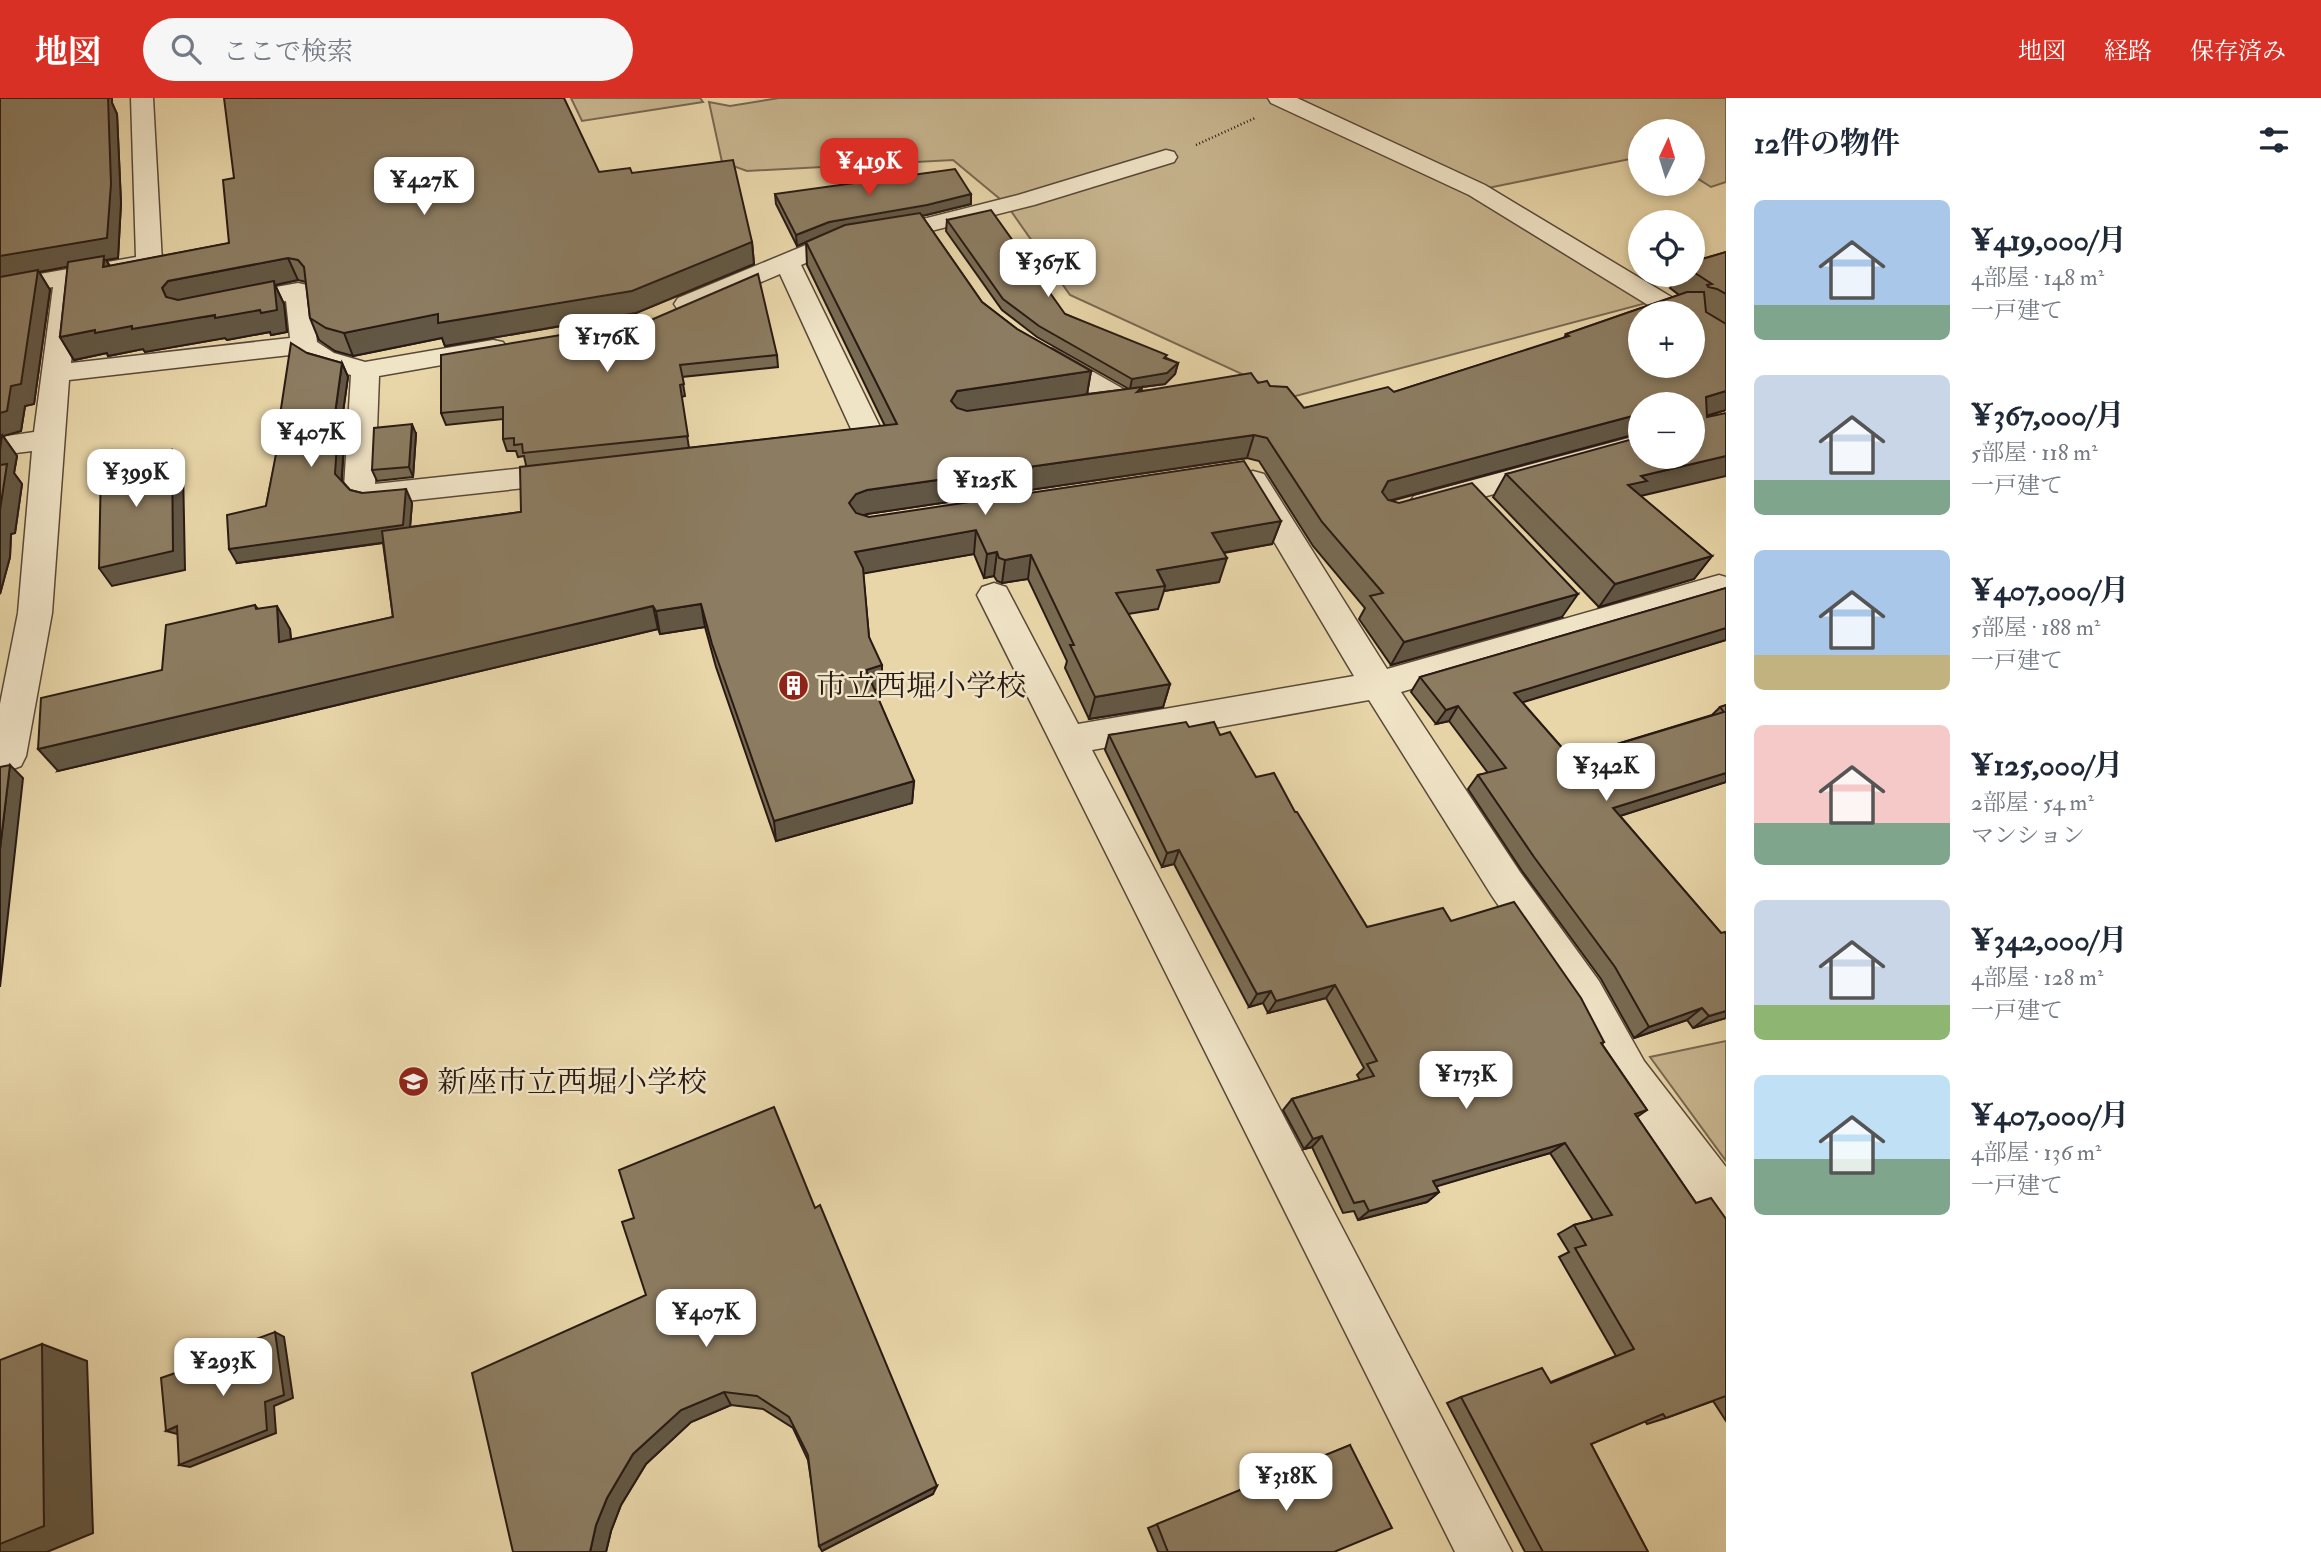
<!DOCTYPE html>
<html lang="ja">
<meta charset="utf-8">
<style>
body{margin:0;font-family:"IM FELL Double Pica","Noto Serif JP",serif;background:#f6f6f7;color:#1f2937;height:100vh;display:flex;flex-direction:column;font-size:26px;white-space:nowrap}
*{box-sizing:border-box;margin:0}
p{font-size:23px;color:#747a83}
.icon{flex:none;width:38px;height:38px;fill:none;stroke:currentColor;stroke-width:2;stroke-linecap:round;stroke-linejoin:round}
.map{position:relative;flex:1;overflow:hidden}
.panel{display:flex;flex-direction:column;background:#fff;width:595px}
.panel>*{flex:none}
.needle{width:46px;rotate:4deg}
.controls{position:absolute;left:1628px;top:21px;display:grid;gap:14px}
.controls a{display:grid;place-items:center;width:77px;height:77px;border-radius:50%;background:#fff;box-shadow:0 4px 10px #0003;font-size:35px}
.price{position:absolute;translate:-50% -60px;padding:0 16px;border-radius:14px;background:#fff;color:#222;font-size:23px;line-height:46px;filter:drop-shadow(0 2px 4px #0008)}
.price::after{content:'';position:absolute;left:50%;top:42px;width:21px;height:16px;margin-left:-10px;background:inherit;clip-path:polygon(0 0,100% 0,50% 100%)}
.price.on{background:#d93025;color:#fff}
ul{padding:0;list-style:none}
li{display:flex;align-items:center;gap:21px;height:175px;padding:0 28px}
li span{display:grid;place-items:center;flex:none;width:196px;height:140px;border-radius:10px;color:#555}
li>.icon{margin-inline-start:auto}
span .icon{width:84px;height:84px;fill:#fffc;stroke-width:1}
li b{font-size:30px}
h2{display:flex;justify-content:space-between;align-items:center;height:84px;padding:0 28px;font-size:30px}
header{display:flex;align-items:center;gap:42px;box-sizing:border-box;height:98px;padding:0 35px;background:#d93025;color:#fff}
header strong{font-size:33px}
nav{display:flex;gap:38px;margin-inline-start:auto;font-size:24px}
.search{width:490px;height:63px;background:#f6f6f7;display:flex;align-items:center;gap:18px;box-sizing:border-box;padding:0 24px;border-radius:38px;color:#747a83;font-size:26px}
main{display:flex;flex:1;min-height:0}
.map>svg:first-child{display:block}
.green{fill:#c8b690;stroke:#786852;stroke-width:2}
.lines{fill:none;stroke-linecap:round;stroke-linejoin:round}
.minor-casing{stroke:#594939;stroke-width:3}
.path{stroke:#291a14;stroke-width:2.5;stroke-dasharray:1 2.5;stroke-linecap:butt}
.minor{fill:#f0e4c7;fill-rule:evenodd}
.wall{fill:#786b53;stroke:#291a14;stroke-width:2}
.shaded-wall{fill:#625744;stroke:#291a14;stroke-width:2}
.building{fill:#8c7c61;stroke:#291a14;stroke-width:2;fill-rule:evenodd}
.labels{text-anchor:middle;stroke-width:5;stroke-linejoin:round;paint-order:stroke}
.poi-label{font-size:30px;fill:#291a14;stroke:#f0e4c7;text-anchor:start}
</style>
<header>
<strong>地図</strong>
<div class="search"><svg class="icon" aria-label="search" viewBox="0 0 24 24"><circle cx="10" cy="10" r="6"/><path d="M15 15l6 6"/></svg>ここで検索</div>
<nav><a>地図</a><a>経路</a><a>保存済み</a></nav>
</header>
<main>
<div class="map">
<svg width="1726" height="1454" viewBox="0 0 1726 1454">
<rect width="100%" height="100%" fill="#e8d6a9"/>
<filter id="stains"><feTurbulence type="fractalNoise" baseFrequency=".00286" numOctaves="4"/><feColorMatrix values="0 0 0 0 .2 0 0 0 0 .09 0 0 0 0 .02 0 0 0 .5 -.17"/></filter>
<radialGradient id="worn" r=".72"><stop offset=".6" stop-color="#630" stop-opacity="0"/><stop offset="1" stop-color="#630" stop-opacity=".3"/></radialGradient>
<!-- green -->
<g class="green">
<polygon points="571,0 700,0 703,4 582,23"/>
<polygon points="779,0 1726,0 1726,84 1711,89 1692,77 1692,33 1640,33 1640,59 1478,92 1658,202 1292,299 1070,197 1006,106 953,62 747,73 722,64 709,4 730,8"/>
<polygon points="1726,943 1726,1063 1650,959"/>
</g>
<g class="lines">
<defs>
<g id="minor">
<polygon points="131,0 153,0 162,164 158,169 149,172 77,185 79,188 71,265 290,240 286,203 227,214 218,212 214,206 218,200 227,198 298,185 307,187 311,193 317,244 334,255 365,264 493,242 503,244 507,250 503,256 493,258 379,278 375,386 571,365 582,368 586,375 582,382 571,385 369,407 358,404 344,390 351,277 314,267 299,256 69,282 52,515 26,658 21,668 0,676 0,606 18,515 32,353 0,357 0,339 34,334 53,189 0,199 0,183 136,159"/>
<polygon points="1268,0 1297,0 1485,87 1688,209 1692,215 1661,215 1469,97 1271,5"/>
<path d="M1166 52 1174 54 1177 59 1174 64 1034 107 927 134 845 148 801 167 883 335C869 355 838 361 816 355L811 348 816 341 852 333 780 176 696 212 687 214 678 212 674 206 678 200 830 137 927 120 1018 97Z"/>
<polygon points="1043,249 1053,251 1134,297 1138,303 1134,309 1124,312 1114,309 1033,263 1029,257 1033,251"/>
<polygon points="1640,337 1640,356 1425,415 1414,412 1409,405 1414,398"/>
<polygon points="1253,373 1264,376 1387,571 1719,477 1726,479 1726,499 1401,594 1520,774 1599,883 1644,963 1726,1069 1726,1131 1709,1124 1612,993 1569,911 1492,798 1369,602 1092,652 1512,1454 1455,1454 977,497 982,489 994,485 1006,489 1078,626 1354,578 1238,383 1242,376"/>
</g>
</defs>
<!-- minor casing -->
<use href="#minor" class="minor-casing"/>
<!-- path -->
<polyline class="path" points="1196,47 1255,20"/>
<!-- minor -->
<use href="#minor" class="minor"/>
</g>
<!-- wall -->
<g class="wall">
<polygon points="0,0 112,5 117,16 121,105 118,160 106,162 110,168 599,74 632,75 752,144 754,166 636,215 445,248 442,240 353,258 335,253 319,242 310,220 306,184 298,182 275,187 284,206 287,234 271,237 270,234 227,242 225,240 145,254 143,251 108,258 107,255 74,262 60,239 68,168 39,174 50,192 34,306 25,308 21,333 3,338 17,358 14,375 22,386 15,435 11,436 10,459 0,496"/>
<polygon points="775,96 971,96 971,106 922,118 982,204 1017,231 1091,273 1087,296 1129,291 1037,239 1002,212 946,133 947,122 1065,216 1178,265 1175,276 1165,286 1142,289 1141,293 1258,285 1270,288 1304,310 1394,294 1564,240 1566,236 1679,197 1670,190 1678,177 1692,177 1692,164 1726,154 1726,312 1707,318 1640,398 1712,458 1694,481 1599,509 1493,399 1506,376 1640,359 1692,306 1640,306 1640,335 1391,403 1562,519 1391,567 1359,521 1365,510 1313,448 1259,363 1247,360 867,416 863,417 869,419 1281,423 1272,446 1224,455 1219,484 1164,493 1158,511 1128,516 1170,586 1163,609 1089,621 1065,570 1067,563 1028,481 1002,485 997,483 994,478 984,480 974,456 863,475 869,539 882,590 874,592 914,683 912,705 776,743 716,569 705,529 660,536 658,531 58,673 162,572 255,507 258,511 290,531 291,542 393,519 383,445 237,465 266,408 281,335 278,330 307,255 342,265 348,279 340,335 344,344 342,383 350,392 362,395 412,405 410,429 521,414 526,367 524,358 518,359 516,353 507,353 503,341 503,321 446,327 441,315 441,257 777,257 778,269 682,279 685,298 681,299 689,350 885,328 807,167 806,144 797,148 776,106"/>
<polygon points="416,336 413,379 377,383 372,372"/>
<polygon points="1726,490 1726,542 1522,604 1571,660 1712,617 1720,609 1726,607 1726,684 1620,718 1721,835 1726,836 1726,920 1693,930 1687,922 1634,940 1601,881 1522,773 1468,691 1478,677 1488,675 1449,623 1436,626 1411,594 1420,579"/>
<polygon points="1189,629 1220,637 1256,679 1295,714 1367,829 1451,823 1604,944 1602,946 1647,1012 1637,1019 1696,1105 1726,1121 1726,1323 1713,1303 1666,1320 1647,1326 1645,1323 1591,1346 1648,1454 1525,1454 1447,1305 1461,1299 1551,1284 1616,1258 1559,1159 1569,1154 1558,1136 1574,1127 1593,1122 1550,1055 1436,1088 1439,1094 1427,1104 1358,1122 1354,1113 1343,1115 1312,1049 1304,1051 1283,1012 1292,1001 1360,982 1357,977 1364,970 1326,900 1268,915 1263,905 1249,909 1174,766 1162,769 1105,652 1109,637"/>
<polygon points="815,1110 933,1396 822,1453 808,1362 793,1330 763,1311 731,1307 691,1324 646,1366 621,1407 611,1433 606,1454 513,1454 646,1197"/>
<polygon points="1350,1347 1334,1454 1158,1454 1148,1430"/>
</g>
<!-- shaded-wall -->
<g class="shaded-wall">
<polygon points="103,0 112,0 112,5 117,16 121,105 118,160 106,162 117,180 103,169 104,162 39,174 50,192 34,306 25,308 21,333 3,338 17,358 14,375 22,386 15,435 11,436 10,459 0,496 0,158"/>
<polygon points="971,96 971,106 926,117 830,134 797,148 796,137 829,124"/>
<polygon points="752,144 754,166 636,215 445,248 442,240 353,258 344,235"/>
<polygon points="288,160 298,182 275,187 284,206 287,234 271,237 270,234 227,242 225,240 145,254 143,251 108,258 107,255 74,262 60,239 95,232 260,212 277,212 179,205 166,199 162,190 168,183"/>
<polygon points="342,265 348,279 340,335 344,344 341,390 335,376 333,330"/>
<polygon points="1178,265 1175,276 1165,286 1142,289 1137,313 1130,291 1132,281"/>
<polygon points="1091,273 1087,296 949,327 951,303 957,293"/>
<polygon points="1726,293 1726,312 1692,322 1706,299"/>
<polygon points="1640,316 1640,335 1377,406 1382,394 1388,383"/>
<polygon points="412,326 416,336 413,379 409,369"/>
<polygon points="1254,337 1247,360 867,416 856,420 849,405 856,396 867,392"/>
<polygon points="172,352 183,371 185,472 112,488 99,470"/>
<polygon points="1726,358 1726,378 1636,399 1628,387 1641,378"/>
<polygon points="406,391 412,405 409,441 237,465 229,451"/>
<polygon points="1281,423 1272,446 1204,458 1212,435"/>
<polygon points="976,432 974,456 855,477 855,454"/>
<polygon points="997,454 994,478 984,480 987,456"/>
<polygon points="1031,457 1028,481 1002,485 1005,462"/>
<polygon points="1712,458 1694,481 1599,509 1615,486"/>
<polygon points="1227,460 1219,484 1164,493 1165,488 1157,472"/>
<polygon points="1578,496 1562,519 1391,567 1404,544"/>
<polygon points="701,506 705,529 660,536 656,513"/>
<polygon points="277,508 290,531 293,567 279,544"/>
<polygon points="653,508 658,531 58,673 38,651"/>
<polygon points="1726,530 1726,542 1504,610 1514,595"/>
<polygon points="882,567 882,590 866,594 866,572"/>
<polygon points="1170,586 1163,609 1089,621 1095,599"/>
<polygon points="1458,608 1449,623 1436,626 1446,612"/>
<polygon points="10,667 23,680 0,889 0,751"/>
<polygon points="1726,675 1726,684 1601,724 1613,710"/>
<polygon points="914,683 912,705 776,743 774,723"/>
<polygon points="1179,752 1174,766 1162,769 1167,755"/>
<polygon points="1335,887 1326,900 1268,915 1276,903"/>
<polygon points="1271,893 1263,905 1249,909 1257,896"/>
<polygon points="1702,910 1687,922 1634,940 1649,929"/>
<polygon points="1726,913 1726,920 1693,930 1709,918"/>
<polygon points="1322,1038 1312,1049 1304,1051 1313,1041"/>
<polygon points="1565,1045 1550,1055 1421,1093 1433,1083"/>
<polygon points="1439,1094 1427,1104 1358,1122 1369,1113"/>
<polygon points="275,1234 284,1239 293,1300 274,1308 276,1335 190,1369 179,1367 265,1304"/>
<polygon points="42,1246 87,1263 93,1435 47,1454 0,1454 0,1446"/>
<polygon points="724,1294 731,1307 691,1324 646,1366 621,1407 611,1433 606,1454 590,1454 596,1427 607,1400 633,1356 681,1312"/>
<polygon points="177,1328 188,1332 177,1336 166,1333"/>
<polygon points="937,1388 933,1396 822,1453 819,1448"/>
</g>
<!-- building -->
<g class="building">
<polygon points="0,0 108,0 111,86 107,140 0,158"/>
<polygon points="224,0 564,0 599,74 630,70 632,75 733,62 752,144 632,193 438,225 438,216 344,235 326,230 310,220 304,169 298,162 288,160 168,183 162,190 166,199 178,202 274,183 277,212 261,215 260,212 215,220 215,217 132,231 132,228 95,235 95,232 60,239 68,164 104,158 103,169 229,145 223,82 234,80"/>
<polygon points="955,71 971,96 927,107 829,124 796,137 775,96"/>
<polygon points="991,112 1065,216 1167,257 1164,260 1178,265 1167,275 1132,281 1039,228 1003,201 947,122"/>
<path d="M920 115 982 204 1017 231 1091 273 957 293 951 303 957 310 967 313 1142 289 1137 294 1251 275 1258 285 1267 283 1270 288 1287 289 1304 310 1388 289 1394 294 1569 238 1566 236 1687 194H1704L1706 214 1726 226V293L1706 299 1707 319 1726 315V358L1641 378 1647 383 1628 387 1712 458 1615 486 1506 376 1640 339V359H1692V306H1640V316L1388 383 1382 394 1388 402 1399 405 1472 385 1578 496 1404 544 1370 498 1383 495 1322 424 1267 340 1254 337 867 392 856 396 849 405 856 415 869 419 1244 363 1281 423 1212 435 1227 460 1157 472 1165 488 1116 495 1170 586 1095 599 1070 547H1074L1031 457 1005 462 999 460 997 454 987 456 976 432 855 454 863 470 869 539 882 567 866 572 914 683 774 723 712 546 701 506 656 513 653 508 38 651 41 600 162 572 166 527 255 507 256 511 277 508 279 544 393 519 382 433 521 414 520 369 897 326 806 144 845 127ZM1640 215H1692V268H1640Z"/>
<polygon points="1726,154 1726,196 1717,191 1708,189 1707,187 1712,186 1692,173 1692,164"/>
<polygon points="38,172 21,286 11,288 7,313 0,315 0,179"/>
<polygon points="758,176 777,257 680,267 684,286 680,287 688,338 523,355 522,346 514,347 514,340 503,341 503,309 441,315 441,257 651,222"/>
<polygon points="291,245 307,255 342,265 333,330 338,330 335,376 350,392 362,395 406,391 403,427 229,451 227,417 266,408 281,330 278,330"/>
<polygon points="412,326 409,369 372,372 374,330"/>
<polygon points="2,337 0,352 0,338"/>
<polygon points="172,352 173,453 99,470 101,368"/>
<polygon points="7,366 0,412 0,367"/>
<polygon points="1726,490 1726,530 1514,595 1571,660 1724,614 1720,609 1726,607 1726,675 1613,710 1721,835 1725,834 1726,836 1726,913 1709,918 1702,910 1649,929 1615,869 1534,759 1478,677 1506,670 1458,608 1446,612 1420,579"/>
<polygon points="1186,624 1189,629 1214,624 1220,637 1230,634 1256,679 1274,675 1295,714 1297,714 1367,829 1443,810 1451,823 1514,804 1581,900 1604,944 1601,945 1647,1012 1635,1016 1696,1105 1711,1100 1726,1121 1726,1298 1666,1320 1663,1316 1591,1346 1648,1454 1543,1454 1461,1299 1542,1270 1551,1285 1634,1251 1575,1150 1586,1147 1574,1127 1612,1117 1565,1045 1433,1083 1439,1094 1369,1113 1364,1103 1354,1105 1322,1038 1313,1041 1292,1001 1374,978 1367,966 1377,963 1335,887 1276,903 1271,893 1257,896 1179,752 1167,755 1109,637"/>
<polygon points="10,667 0,751 0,669"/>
<polygon points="774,1009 815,1110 820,1107 937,1388 819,1448 808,1357 789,1319 757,1298 724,1294 681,1312 633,1356 607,1400 596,1427 590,1454 513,1454 472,1275 646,1197 622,1124 634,1120 619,1072"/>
<polygon points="275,1234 284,1297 265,1304 267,1332 179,1367 177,1328 166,1333 161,1280 227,1257 226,1252"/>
<polygon points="42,1246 44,1428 0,1446 0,1262"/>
<polygon points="1350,1347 1392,1430 1334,1454 1168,1454 1157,1426"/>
</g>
<!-- icons -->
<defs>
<symbol id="building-disc" viewBox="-11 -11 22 22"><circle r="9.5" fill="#8f2418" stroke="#f0e4c7"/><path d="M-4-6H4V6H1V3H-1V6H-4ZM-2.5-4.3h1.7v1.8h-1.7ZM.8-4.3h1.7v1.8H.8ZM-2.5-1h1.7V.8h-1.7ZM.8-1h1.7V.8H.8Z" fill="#fff"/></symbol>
<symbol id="school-disc" viewBox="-11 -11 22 22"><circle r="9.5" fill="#8f2418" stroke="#f0e4c7"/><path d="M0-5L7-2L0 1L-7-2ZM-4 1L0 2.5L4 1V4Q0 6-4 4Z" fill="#fff"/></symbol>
</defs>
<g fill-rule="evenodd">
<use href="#building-disc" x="776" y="570" width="35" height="35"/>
<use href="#school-disc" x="396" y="966" width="35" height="35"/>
</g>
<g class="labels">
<!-- poi labels -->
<g class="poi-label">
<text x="816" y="598">市立西堀小学校</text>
<text x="437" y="994">新座市立西堀小学校</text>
</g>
</g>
<rect width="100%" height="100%" filter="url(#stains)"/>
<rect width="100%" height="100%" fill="url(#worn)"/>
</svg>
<div class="controls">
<a><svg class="needle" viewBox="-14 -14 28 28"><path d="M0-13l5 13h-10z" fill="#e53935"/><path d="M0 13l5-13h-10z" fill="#747a83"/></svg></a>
<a><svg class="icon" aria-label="locate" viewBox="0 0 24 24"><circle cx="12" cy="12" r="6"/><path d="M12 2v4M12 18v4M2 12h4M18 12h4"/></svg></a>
<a>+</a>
<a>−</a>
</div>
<b class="price on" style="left:869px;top:100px">¥419K</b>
<b class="price" style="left:424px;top:119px">¥427K</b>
<b class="price" style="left:1048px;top:201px">¥367K</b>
<b class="price" style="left:607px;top:276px">¥176K</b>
<b class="price" style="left:311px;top:371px">¥407K</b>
<b class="price" style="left:136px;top:411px">¥399K</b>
<b class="price" style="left:985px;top:419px">¥125K</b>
<b class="price" style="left:1606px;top:705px">¥342K</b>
<b class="price" style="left:1466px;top:1013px">¥173K</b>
<b class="price" style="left:706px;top:1251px">¥407K</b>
<b class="price" style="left:223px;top:1300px">¥293K</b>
<b class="price" style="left:1286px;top:1415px">¥318K</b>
</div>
<section class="panel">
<h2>12件の物件<svg class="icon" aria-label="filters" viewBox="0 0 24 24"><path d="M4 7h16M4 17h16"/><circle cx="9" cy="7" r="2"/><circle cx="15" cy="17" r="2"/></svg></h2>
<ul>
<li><span style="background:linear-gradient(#a9c7e8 75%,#7fa58c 0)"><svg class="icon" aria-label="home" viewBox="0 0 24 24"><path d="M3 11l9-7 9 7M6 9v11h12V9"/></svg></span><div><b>¥419,000/月</b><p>4部屋 · 148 m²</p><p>一戸建て</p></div></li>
<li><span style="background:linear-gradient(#c9d6e8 75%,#7fa58c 0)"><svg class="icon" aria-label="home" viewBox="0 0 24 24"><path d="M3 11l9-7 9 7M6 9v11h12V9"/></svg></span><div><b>¥367,000/月</b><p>5部屋 · 118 m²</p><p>一戸建て</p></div></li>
<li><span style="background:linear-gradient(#a9c7e8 75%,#c2b280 0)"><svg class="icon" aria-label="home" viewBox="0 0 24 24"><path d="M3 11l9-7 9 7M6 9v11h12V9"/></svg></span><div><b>¥407,000/月</b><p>5部屋 · 188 m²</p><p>一戸建て</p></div></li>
<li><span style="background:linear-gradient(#f6c9c9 70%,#7fa58c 0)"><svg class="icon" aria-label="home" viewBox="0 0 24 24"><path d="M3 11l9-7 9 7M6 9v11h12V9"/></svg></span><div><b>¥125,000/月</b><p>2部屋 · 54 m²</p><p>マンション</p></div></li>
<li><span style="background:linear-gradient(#c9d6e8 75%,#8fb573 0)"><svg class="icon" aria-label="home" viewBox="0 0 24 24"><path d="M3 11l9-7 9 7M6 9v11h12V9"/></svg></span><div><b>¥342,000/月</b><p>4部屋 · 128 m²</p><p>一戸建て</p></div></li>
<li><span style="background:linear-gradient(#bfe0f5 60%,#7fa58c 0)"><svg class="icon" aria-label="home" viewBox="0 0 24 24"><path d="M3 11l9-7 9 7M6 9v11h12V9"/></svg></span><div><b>¥407,000/月</b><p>4部屋 · 136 m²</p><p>一戸建て</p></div></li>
</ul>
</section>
</main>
